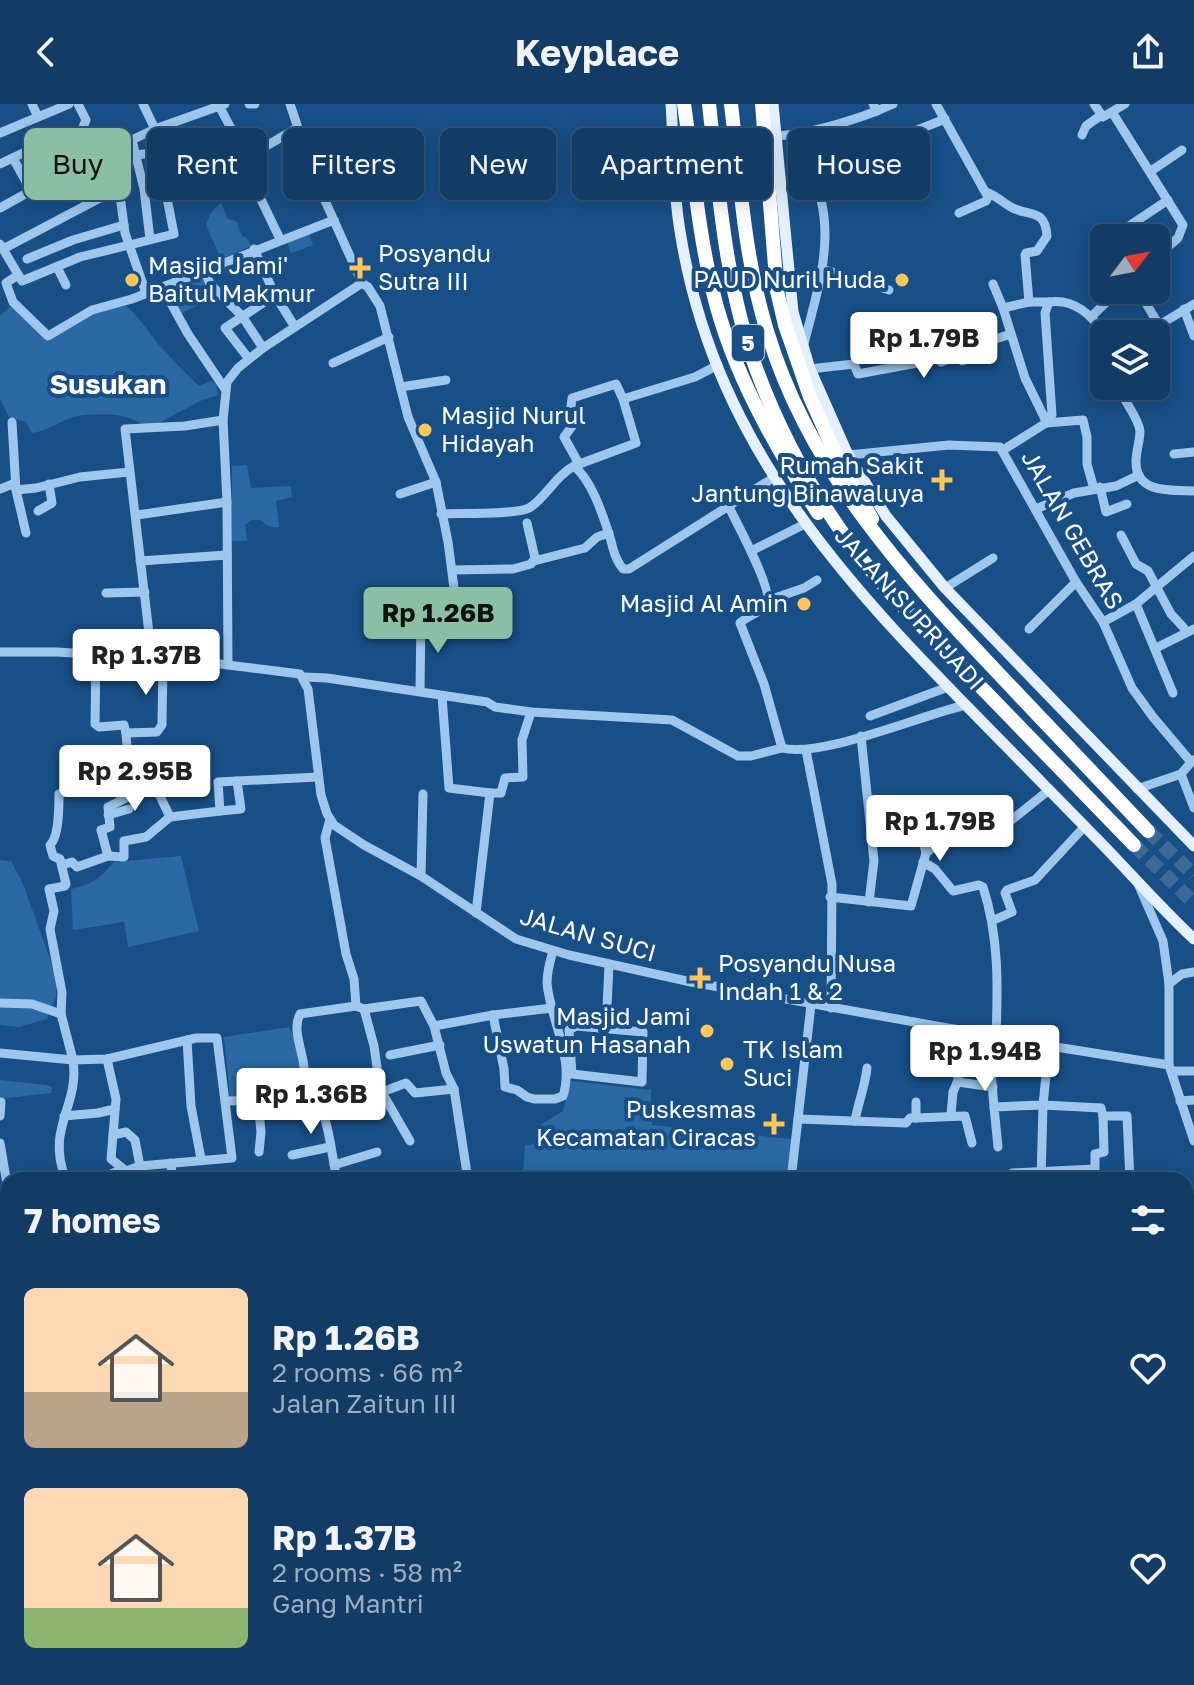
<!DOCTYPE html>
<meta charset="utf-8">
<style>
body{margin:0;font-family:"Golos Text",sans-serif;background:#1f466e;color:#f1f3f6;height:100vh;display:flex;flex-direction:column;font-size:30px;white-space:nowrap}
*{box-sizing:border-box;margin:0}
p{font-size:26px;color:#9cadbf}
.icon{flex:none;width:44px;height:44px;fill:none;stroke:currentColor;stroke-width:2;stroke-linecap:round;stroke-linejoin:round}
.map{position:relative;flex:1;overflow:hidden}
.details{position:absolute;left:0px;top:1068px;width:1194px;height:514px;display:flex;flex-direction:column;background:#123b65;border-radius:24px 24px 0 0;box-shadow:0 4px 20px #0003,0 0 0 2px #315579}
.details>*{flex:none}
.guide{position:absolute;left:24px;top:24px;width:1146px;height:72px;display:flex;gap:16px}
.needle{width:52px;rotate:58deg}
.buttons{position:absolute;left:1090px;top:120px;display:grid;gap:16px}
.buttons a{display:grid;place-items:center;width:80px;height:80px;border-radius:12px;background:#123b65;box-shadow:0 4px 20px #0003,0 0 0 2px #315579;font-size:40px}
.price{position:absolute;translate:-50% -68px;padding:0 18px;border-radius:8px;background:#fff;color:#222;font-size:26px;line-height:52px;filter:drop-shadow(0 2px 4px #0008)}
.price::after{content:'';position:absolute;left:50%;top:48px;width:24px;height:18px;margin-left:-12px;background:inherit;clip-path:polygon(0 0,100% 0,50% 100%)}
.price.active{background:#8abfa5;color:#111}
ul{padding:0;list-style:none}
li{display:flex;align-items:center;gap:24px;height:200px;padding:0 24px}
li span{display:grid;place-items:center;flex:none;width:224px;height:160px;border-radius:12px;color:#555}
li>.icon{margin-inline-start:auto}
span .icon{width:96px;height:96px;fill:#fffc;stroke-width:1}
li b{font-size:34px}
h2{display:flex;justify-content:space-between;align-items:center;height:96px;padding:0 24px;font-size:34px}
.chip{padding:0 28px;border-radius:12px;background:#123b65;box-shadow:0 4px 20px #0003,0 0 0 2px #315579;font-size:28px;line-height:72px}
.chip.active{background:#8abfa5;color:#111}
header{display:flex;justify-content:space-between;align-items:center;height:104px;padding:0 24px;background:#123b65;font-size:36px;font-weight:700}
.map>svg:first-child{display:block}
.green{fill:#2b69a5}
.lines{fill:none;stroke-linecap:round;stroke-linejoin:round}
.highway-tunnel{stroke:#3b6999;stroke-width:14;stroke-dasharray:14 7;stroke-linecap:butt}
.minor{stroke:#9fc7ed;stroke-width:9}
.major{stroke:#e5f0ff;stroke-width:11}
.highway{stroke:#fff;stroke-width:14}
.poi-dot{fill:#ffc75b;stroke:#184f87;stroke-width:3}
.labels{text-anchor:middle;stroke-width:8;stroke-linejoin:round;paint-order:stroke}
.shield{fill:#184f87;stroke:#bacadb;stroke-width:2}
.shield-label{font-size:22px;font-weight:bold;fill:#fff}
.poi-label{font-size:24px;fill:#fff;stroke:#184f87;text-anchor:start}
.street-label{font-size:24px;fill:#fff;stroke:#184f87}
.quarter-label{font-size:28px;font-weight:bold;fill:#fff;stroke:#184f87}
</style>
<header><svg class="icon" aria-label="back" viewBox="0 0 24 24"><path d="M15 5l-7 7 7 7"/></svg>Keyplace<svg class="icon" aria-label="share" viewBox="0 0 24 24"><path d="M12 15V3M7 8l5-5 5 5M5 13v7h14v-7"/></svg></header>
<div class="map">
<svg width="1194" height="1581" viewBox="0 0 1194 1581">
<rect width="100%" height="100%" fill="#184f87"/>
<!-- green -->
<g class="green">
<polygon points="221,98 228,115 236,117 242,132 247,134 251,142 221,155 206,121 210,110"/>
<polygon points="308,127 313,141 291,149 286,135"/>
<polygon points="202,168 207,182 198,188 202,199 180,210 166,183"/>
<path d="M12 201 47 236 89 209 126 202C140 213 148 228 159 241 172 255 185 269 199 282L210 277 216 280 218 291 200 297 153 322C143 322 138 317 129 314 116 309 100 310 86 311 65 312 52 326 32 329L26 318 9 313 0 295V212Z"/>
<path d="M247 361 251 384 291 382 292 393 276 397 279 423C263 427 263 406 245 421L247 437H232V362Z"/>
<path d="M181 752 199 827 128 843 124 818 73 826 71 785C91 781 101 774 114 758Z"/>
<polygon points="0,756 11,757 23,780 57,874 56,893 47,915 19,923 0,921"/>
<polygon points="289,923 298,940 304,979 267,993 230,993 224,933"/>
<polygon points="0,976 47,981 52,983 51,989 0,995"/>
<polygon points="571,977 651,986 652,1021 792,1035 789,1076 510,1076 509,1068 523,1069 525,1042 540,1038 540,1021 563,1007"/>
<polygon points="8,1376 8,1440 3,1443 0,1440 0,1379"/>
<polygon points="66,1574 134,1574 112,1581 61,1581"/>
<polygon points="633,1574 745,1574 746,1581 626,1581 625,1575"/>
</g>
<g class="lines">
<!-- highway-tunnel -->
<g class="highway-tunnel">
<polyline points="1148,727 1194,771"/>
<polyline points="1134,741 1194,799"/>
</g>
<!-- minor -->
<g class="minor">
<polyline points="32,0 38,13"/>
<polyline points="78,0 86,16 81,28"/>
<polyline points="218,0 256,71 254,81 280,135"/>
<polyline points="249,0 255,0"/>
<polyline points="290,0 314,72 362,179 368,183 380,202 408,313 436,378 448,438 454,484 450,489 433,490 432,511"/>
<polyline points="936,0 988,93 986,97 959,109"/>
<polyline points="1094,0 1103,13 1125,0"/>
<polyline points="877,7 893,0"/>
<polyline points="1112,8 1183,121 1178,134 1156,153"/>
<polyline points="155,25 225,0"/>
<path d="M81 28C92 38 107 43 115 54L125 129 146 189"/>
<polyline points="0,29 69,0"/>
<path d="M799 30C809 57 821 85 824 113 829 156 814 199 804 240"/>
<polyline points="1082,31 1086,22 1100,12"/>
<path d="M778 32C812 29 845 19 877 7L873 0"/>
<polyline points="132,36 144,85 150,135"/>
<polyline points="13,54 30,85"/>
<polyline points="246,54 297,24"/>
<polyline points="0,60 46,38 81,28"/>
<polyline points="810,60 862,48 945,15"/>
<polyline points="1151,67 1182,46"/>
<path d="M986 88C999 93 1005 101 1015 105 1033 112 1045 106 1047 132L1037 147 1026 149 1025 151 1029 198H1049"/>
<polyline points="0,104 72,64 155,25 143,0"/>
<polyline points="1120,128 1168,96"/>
<polyline points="0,140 22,177 80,153 174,130 158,48 137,51"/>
<polyline points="3,145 119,84"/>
<polyline points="254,145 275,191 295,223"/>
<polyline points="27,155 73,136 124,121"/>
<polyline points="57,163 66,181"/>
<polyline points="204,165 210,180 242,212 263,244"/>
<polyline points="822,165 889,186"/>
<polyline points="18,171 6,179 13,198 48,232 92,206 132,195 334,116"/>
<polyline points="993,180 1003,204 1025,274 1045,315"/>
<polyline points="162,183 188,230 225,285"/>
<polyline points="1138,186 1159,221"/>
<polyline points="1003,204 1029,198"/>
<polyline points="1184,205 1194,232"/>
<polyline points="1092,212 1119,186"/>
<polyline points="1144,230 1194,200"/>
<polyline points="249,255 225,224 275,191"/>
<polyline points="333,259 389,233"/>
<polyline points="1156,263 1162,272"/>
<polyline points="810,265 854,260 858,270 938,255 941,258 958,252 962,257 986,249 986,238 1011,230"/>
<path d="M1119 282C1123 297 1139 314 1140 327 1140 337 1136 347 1136 358 1136 390 1171 386 1194 387"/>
<polyline points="401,283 446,276"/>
<polyline points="12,318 16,386 26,429"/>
<polyline points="1046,319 1083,316 1087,333 1087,360 1094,385"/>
<path d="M1003 346 1046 319 1045 315 1052 311 1045 209 1049 198C1073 194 1093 211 1104 231"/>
<polyline points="1174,350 1194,348"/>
<polyline points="848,351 949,341 1000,343 1076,478 1103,518 1132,584 1153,613 1191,658"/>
<polyline points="579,360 564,333 573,321 570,311 572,294 616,280 623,295"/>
<polyline points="574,362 636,339 623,295 695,273 718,261"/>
<polyline points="1100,383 1106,408 1127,400"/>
<polyline points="0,385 15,379"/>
<polyline points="16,386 36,384 80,373 129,368"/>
<polyline points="400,390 436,378"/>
<path d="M729 403C736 418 776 490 766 501 760 509 747 512 740 519L764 580 782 644C822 654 921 611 966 601"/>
<polyline points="1036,405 1074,389 1116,382 1139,371"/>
<polyline points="38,407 52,399 49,380"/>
<path d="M441 410C459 409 516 411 529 404 544 396 555 372 574 362 592 377 602 409 609 430 613 443 614 454 623 465H629L773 374"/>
<polyline points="137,411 227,398"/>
<polyline points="1121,431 1136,460 1148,467 1171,510 1184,524"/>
<polyline points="751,447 805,420"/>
<polyline points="140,457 227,451"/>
<polyline points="534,457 585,444 597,433 609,429"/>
<polyline points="453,466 513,465 531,460 535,454 527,419"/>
<polyline points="945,484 993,454"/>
<polyline points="106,489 145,488"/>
<polyline points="769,496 804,484 817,476"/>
<polyline points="1136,500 1173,589"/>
<polyline points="1103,518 1136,500 1194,452"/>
<polyline points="1029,525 1076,478"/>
<polyline points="1156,544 1194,525"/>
<polyline points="0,548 57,548 188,556 300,570 308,585 321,691 327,710 334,721 364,741 421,772 516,835 569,851 691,878 1037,940 1169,961"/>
<polyline points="96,551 95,620 99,623 124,621 126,629"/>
<polyline points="152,555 125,325 185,322 223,316"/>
<polyline points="228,560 227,398 223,316 227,278 238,264 263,244 362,179"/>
<polyline points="304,573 327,574 487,598 495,603 531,608 672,616 738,652 751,652 782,644"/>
<polyline points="420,587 421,511 468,512"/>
<polyline points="442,592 449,684 490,689 476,809"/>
<polyline points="870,612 948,583"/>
<polyline points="126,629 157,628 162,621 163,555"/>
<polyline points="126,629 129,668"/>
<polyline points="861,632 874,757 869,798"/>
<polyline points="806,646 832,780 831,904"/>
<polyline points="1181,670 1194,704"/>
<polyline points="1137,685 1181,670 1193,656"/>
<polyline points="490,689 501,689 505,674 523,673 522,636 531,608"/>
<polyline points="922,705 919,723 926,749"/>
<polyline points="220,707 241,705 237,677"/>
<polyline points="108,711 129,705"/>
<polyline points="170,713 220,707 218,678 318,673"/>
<polyline points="330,715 325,734 346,850 354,875 356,902"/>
<polyline points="108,752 101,726 110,723 108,703 128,693 122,668"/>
<path d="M923 758 935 765 953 787 979 781 983 783C999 832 998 882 996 933"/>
<polyline points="62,761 72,758 77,763 108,752 124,753 124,737 146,733 170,713"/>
<polyline points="421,772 423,690"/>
<polyline points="1139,782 1163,837 1169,880 1169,961 1194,1037"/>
<polyline points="830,793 911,802 926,749 957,726 957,719 990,701 1004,722 1049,686"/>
<polyline points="994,816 1012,808 1005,789 1007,786 1035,776 1085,722"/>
<polyline points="1169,880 1182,870 1194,868"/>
<polyline points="0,899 32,900 61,910"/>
<polyline points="364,905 374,942 380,985 410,1037"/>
<path d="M493 911 504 965 505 983 517 986 527 993 534 995H555L563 992C575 955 550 915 547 879 547 868 550 857 553 847"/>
<polyline points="927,921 930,967"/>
<polyline points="434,922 493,911 552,904"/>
<polygon points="576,922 643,928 642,978 572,970 569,926"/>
<polyline points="606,925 609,861"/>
<polyline points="988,932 994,1003"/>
<polyline points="187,936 191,1002 201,1055"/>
<path d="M0 949 73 956 61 910 62 888 50 825 54 807 49 785 65 782 66 780 60 755 53 752 50 741C59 733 59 703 59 690L115 669 148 667 170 713"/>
<polyline points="390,951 440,941"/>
<polyline points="107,955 116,995 111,1055 126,1067"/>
<polyline points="1171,967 1194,967"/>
<path d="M303 977C329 1000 330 1044 337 1076"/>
<polyline points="958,978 993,983"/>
<polyline points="382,988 406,979 415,989 454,985"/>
<path d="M226 997 262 996 301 981C312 959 289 931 300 910L356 902 364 905 421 897 434 922 446 969 454 985 468 1076"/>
<polyline points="258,997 261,1028 259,1048"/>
<polyline points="1180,997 1194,996"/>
<polyline points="951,1011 953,988 958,976 954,925"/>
<polyline points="0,1012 1,998"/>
<polyline points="64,1012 98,1009 115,1005"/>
<polyline points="1103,1012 1127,1012 1130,1076"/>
<polyline points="916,1014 916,998"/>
<polyline points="798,1015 906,1019 910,1014 916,1014 965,1012 972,1039"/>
<path d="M855 1017C858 999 865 983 867 964"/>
<polyline points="113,1031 126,1028 135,1036 140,1062"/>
<polyline points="0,1039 8,1086"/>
<polyline points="998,1043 994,1003 1043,1001 1101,1004 1103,1012"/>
<polyline points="292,1051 330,1043"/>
<polyline points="170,1059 174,1076"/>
<polyline points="334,1061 377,1048"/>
<polyline points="1012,1069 1095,1065 1095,1050 1104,1048 1103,1012"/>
<path d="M66 1076C45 1023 80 1003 73 956L107 955 196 934H217L232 1054 140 1062 126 1067"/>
<polyline points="82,1076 104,1073 123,1065"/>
<polyline points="791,1076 811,901"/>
<polyline points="1041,1076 1043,1001 1049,942"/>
<polyline points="1186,1090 1194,1088"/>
<polyline points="0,1096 8,1095"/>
<polyline points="0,1185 8,1188"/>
<polyline points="1186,1194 1194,1188"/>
<polyline points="1186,1338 1194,1334"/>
<polyline points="1187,1350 1194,1361"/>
<polyline points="0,1370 8,1368"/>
<polyline points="1186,1446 1194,1437"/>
<polyline points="0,1499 8,1492"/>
<polyline points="1186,1523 1194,1534"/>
<polyline points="0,1526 8,1537"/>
<polyline points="1186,1547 1194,1540"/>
<polyline points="33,1574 38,1581"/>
<polyline points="148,1574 150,1581"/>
<polyline points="260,1574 262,1581"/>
<polyline points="585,1574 585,1581"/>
<polyline points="618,1574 619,1581"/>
<polyline points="921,1574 927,1579 936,1574"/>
<polyline points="998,1574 1004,1581"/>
<polyline points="1052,1574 1060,1581"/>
<polyline points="534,1578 560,1574"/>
<polyline points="787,1580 818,1574"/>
<polyline points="211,1581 231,1574"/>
<polyline points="387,1581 388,1574"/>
<polyline points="1080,1581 1082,1574"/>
<polyline points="1141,1581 1152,1574"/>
</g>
<!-- major -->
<g class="major">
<path d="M671 0C674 44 673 89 681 133 717 350 856 490 1004 640 1036 673 1069 706 1101 739 1132 771 1162 805 1194 835"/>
<polyline points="773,0 793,208 810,265 848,351 886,412 945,484 1194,742"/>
</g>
<!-- highway -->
<g class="highway">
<path d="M684 0C693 62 698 127 713 188 732 267 774 341 818 409"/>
<path d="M709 0C719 90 725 181 757 267 785 342 827 414 878 475 910 512 945 545 978 580 1030 634 1082 687 1134 741"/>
<path d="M731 0C740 76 744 153 767 227 808 364 902 468 998 569 1048 621 1098 674 1148 727"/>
<polyline points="762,0 777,187 785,221 810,293 836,351 872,415"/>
</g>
</g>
<!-- markers -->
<g class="poi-dot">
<path d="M356 152h8v8h8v8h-8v8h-8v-8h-8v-8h8z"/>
<circle cx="132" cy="176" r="8"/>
<circle cx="902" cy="176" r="8"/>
<circle cx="425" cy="326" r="8"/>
<path d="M938 364h8v8h8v8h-8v8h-8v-8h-8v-8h8z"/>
<circle cx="804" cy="500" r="8"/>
<path d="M696 862h8v8h8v8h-8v8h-8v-8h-8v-8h8z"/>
<circle cx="707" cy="927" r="8"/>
<circle cx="727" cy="960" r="8"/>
<path d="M770 1008h8v8h8v8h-8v8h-8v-8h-8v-8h8z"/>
</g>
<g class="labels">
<!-- shield labels -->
<rect class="shield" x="732" y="221" width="32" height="36" rx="6"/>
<g class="shield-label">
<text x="748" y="247">5</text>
</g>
<!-- poi labels -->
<g class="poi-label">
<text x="378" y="158">Posyandu<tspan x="378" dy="28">Sutra III</tspan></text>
<text x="148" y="170">Masjid Jami'<tspan x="148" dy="28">Baitul Makmur</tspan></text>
<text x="886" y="184" text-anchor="end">PAUD Nuril Huda</text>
<text x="441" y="320">Masjid Nurul<tspan x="441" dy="28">Hidayah</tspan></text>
<text x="924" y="370" text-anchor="end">Rumah Sakit<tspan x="924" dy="28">Jantung Binawaluya</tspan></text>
<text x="788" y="508" text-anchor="end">Masjid Al Amin</text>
<text x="718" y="868">Posyandu Nusa<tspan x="718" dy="28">Indah 1 &amp; 2</tspan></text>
<text x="691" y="921" text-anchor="end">Masjid Jami<tspan x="691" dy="28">Uswatun Hasanah</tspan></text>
<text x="743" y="954">TK Islam<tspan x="743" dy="28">Suci</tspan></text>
<text x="756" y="1014" text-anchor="end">Puskesmas<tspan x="756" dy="28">Kecamatan Ciracas</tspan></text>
</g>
<!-- street labels -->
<g class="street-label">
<text transform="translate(1072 426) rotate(60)" y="8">JALAN GEBRAS</text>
<text transform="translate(909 505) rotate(48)" y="8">JALAN SUPRIJADI</text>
<text transform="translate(588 831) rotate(16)" y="8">JALAN SUCI</text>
</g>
<!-- quarter labels -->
<g class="quarter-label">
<text x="108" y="290">Susukan</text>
</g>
</g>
</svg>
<div class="buttons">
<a><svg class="needle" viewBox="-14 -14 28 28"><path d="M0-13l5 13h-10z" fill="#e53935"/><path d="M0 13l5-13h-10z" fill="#9cadbf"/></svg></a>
<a><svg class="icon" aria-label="layers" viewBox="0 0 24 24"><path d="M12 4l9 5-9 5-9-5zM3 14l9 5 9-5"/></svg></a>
</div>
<b class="price" style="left:924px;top:276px">Rp 1.79B</b>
<b class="price active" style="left:438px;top:551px">Rp 1.26B</b>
<b class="price" style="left:146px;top:593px">Rp 1.37B</b>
<b class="price" style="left:135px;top:709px">Rp 2.95B</b>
<b class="price" style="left:940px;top:759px">Rp 1.79B</b>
<b class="price" style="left:985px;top:989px">Rp 1.94B</b>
<b class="price" style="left:311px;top:1032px">Rp 1.36B</b>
<div class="guide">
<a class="chip active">Buy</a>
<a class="chip">Rent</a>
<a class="chip">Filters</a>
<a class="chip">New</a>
<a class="chip">Apartment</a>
<a class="chip">House</a>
</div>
<section class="details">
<h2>7 homes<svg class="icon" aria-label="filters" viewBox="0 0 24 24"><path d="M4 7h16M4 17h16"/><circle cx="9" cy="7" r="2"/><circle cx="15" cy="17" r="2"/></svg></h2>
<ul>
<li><span style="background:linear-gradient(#ffd9b3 65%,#b9a48a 0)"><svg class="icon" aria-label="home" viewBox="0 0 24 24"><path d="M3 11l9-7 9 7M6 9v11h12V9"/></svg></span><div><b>Rp 1.26B</b><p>2 rooms · 66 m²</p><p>Jalan Zaitun III</p></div><svg class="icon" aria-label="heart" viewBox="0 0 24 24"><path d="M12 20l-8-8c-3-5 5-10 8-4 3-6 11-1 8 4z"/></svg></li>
<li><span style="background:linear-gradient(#ffd9b3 75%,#8fb573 0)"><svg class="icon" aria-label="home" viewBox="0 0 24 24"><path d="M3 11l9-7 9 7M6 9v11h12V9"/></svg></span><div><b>Rp 1.37B</b><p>2 rooms · 58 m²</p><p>Gang Mantri</p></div><svg class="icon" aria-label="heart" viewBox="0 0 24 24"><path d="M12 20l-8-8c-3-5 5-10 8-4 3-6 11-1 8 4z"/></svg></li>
</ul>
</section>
</div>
